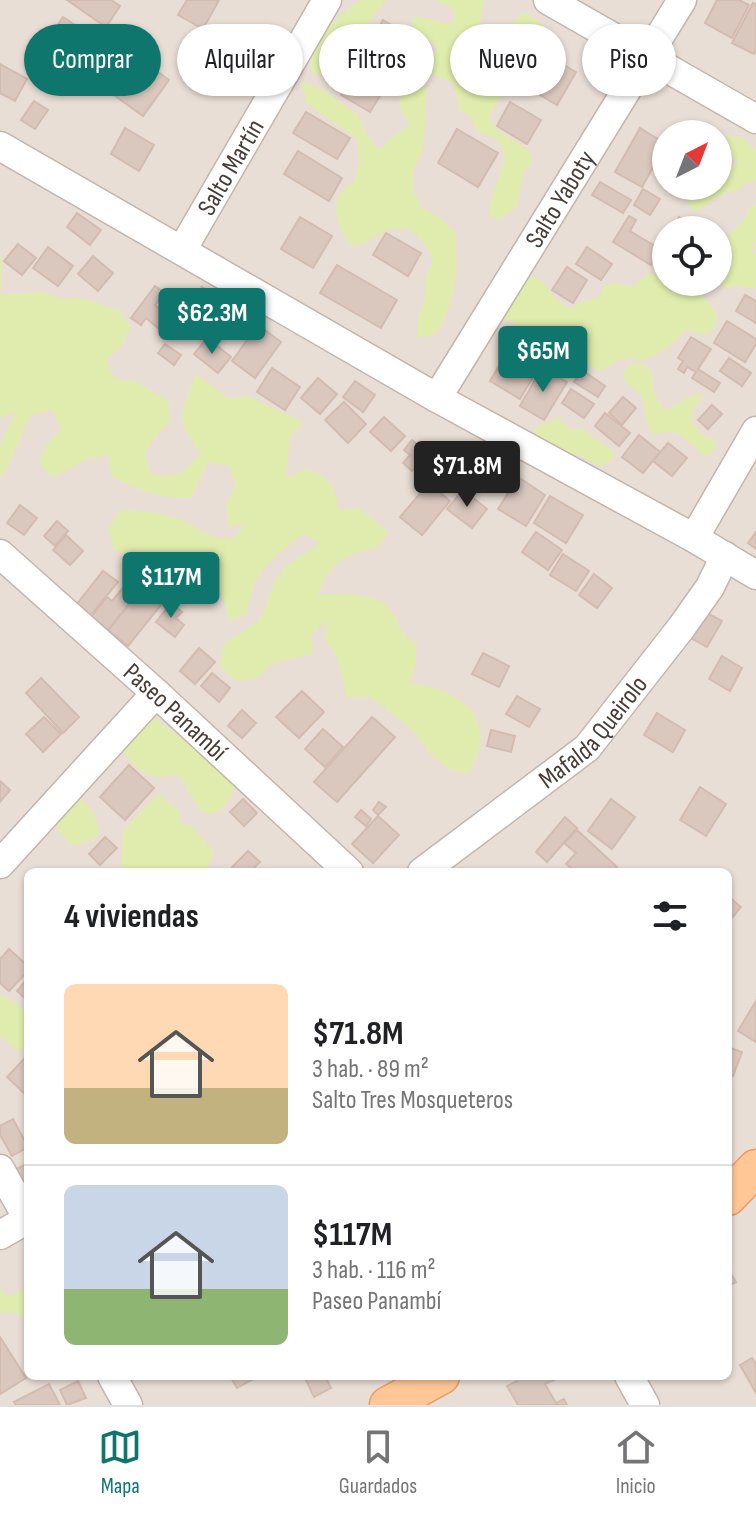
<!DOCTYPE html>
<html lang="es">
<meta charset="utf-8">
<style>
body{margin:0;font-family:"Sofia Sans Condensed",sans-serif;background:#f2f2f2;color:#202124;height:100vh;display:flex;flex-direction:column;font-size:30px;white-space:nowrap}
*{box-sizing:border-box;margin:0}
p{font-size:26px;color:#757577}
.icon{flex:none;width:44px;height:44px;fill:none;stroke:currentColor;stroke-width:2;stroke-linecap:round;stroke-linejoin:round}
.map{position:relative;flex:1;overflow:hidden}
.drawer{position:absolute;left:24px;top:868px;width:708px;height:512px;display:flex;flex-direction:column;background:#fff;border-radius:12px;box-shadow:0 2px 6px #0004}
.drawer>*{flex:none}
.guide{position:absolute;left:24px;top:24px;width:708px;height:72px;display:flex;gap:16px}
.needle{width:52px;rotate:42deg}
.fabs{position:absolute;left:652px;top:120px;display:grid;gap:16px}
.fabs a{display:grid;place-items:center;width:80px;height:80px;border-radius:50%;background:#fff;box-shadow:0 2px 6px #0004;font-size:40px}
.price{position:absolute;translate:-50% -68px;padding:0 18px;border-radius:8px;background:#0f766e;color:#fff;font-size:26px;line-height:52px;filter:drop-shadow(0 2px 4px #0008)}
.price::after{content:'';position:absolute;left:50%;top:48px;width:24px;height:18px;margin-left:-12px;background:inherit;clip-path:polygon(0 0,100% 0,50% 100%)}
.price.active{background:#222;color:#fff}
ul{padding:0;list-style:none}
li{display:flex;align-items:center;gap:24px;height:200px;padding:0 40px}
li+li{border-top:2px solid #e0e0e0}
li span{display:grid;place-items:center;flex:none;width:224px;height:160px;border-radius:12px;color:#555}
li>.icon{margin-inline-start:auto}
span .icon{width:96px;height:96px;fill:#fffc;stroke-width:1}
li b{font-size:34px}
h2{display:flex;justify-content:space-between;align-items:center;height:96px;padding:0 40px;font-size:34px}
.chip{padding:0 28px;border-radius:36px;background:#fff;box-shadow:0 2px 6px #0004;font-size:28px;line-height:72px}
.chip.active{background:#0f766e;color:#fff}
.dock{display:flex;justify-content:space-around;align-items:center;height:112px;border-top:2px solid #e0e0e0;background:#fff;font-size:22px;color:#757577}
.dock a{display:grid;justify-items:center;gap:4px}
.dock .active{color:#0f766e}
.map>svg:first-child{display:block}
.residential{fill:#e9ded5;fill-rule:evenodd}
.green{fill:#e0ecad}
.building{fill:#dac8bf;stroke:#d3bbaf;stroke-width:2}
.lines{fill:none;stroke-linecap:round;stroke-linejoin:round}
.minor-casing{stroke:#c4b5ac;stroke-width:31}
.major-casing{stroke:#ec9c5e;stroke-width:39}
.minor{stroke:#fff;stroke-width:28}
.major{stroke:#ffc696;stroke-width:36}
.labels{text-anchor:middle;stroke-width:6;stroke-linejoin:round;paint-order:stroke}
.street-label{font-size:26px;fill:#493c36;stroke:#fff}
</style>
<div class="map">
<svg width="756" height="1405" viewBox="0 0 756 1405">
<rect width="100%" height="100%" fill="#f5ede7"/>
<!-- residential -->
<path class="residential" d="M0 0H756V1405H0ZM666 134H718V186H666ZM666 230H718V282H666ZM28 872H728V1376H28Z"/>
<!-- green -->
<g class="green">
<path d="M361 0H387L373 16 339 71 331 77 311 72C305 44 340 14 361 0Z"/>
<path d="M435 0H484L479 28 483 37C503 39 510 24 524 12L543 24 547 34C534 45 529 56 539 71L525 86C504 86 499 101 489 117L494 128 530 152 531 163 524 171 517 206 500 219 490 217C485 188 530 142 479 133L469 115 460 111 453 83 434 75 427 67 437 48 413 27V17C428 16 439 25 453 23L455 13 449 6Z"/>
<path d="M302 82 322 89 358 115 366 134 379 150 394 135 410 125 400 108 401 89 421 85 427 88 423 150 414 168 412 189 422 208 440 218 455 232C458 269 457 302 436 334L417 338 418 318 425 300V280L433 261 424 243 410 229H389L354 248C340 232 328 210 343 191 347 186 354 183 356 177 361 166 358 151 357 139L306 103Z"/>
<polygon points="727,136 743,138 756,151 756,181 746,183 738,190 723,194 696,212 689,206 688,196 699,186 718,186 718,176 738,163 736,159 718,156 718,138"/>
<path d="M756 205V238L752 250 756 256V288L734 286 724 290C723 275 718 262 718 247L745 219 749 208Z"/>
<path d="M2 256 1 295 43 292 62 299 83 298 120 311 131 328 121 346 107 360 113 378 135 381 169 402 170 422 156 436 145 453 150 473C176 479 184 474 201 453 173 419 181 413 196 374L228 398 248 397 303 422 290 438 286 479 304 469C330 477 333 484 339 510L359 508 389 533 376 548 356 553 338 562 325 578 318 595C343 594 379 590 394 615 404 633 397 630 416 644V664L409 683C464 691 501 718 468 775L446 767 431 755 418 737 403 722 370 697 347 698 337 658 324 639 327 621 311 634 313 654 271 664 258 678 236 681 220 666 224 644 260 620 275 581 287 565 321 543 303 534C272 559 251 572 247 614L229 621C221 586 213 570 177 559L184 577 203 583 212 602 192 597 179 575 159 569 152 551 133 558 113 549 109 528 120 511C139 509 157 513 176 518 202 526 200 540 234 538L246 523 229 527 226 505 236 486 229 466 208 462 191 498C157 499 140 490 111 476L109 455 89 458 53 478 39 463 47 444 61 429 52 409 30 416 5 473 0 476V446L16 411 0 418V258Z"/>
<path d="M648 273 666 276V282C672 282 680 281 685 282 691 284 696 290 700 294 715 307 726 320 706 335L686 330C676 342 660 355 645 359 639 361 631 357 625 359 604 364 604 381 580 359L570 363C549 352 526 346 514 323L504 320 498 311C508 299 527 263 544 284 556 299 553 299 571 309L579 303 599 297 603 288 612 283 632 287Z"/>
<path d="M632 363C658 365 650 375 654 393 656 399 662 405 666 411L693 395H704L692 412 691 422 705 437 715 441 714 451 705 457 682 436 672 432 652 434C636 405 657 404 624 381V370Z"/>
<path d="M559 417C565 427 571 431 583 429 593 438 606 444 615 454 600 477 594 460 578 455 572 453 565 455 559 453 550 450 540 442 531 437L537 427Z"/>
<path d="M153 717 229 776 235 786C229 801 226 810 209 815L200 810 180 776C172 775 165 778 159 777 141 776 129 761 121 748L143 719Z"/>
<polygon points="158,794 180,813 180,823 192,827 214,851 207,868 209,872 121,872 123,831"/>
<path d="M72 796C90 801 99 818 98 837L72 846 59 831 56 821Z"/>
<path d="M0 995C30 1009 28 1014 28 1046L17 1051 0 1036Z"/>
<polygon points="0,1285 3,1293 12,1297 19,1291 28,1289 28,1320 15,1313 0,1313"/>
</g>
<!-- building -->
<g class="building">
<polygon points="67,0 111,0 120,6 106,27"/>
<polygon points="187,0 219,0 203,29 178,15"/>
<polygon points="717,0 739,0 749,5 732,38 705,23"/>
<polygon points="753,3 756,4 756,50 754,54 732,43"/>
<polygon points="63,17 95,38 76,68 43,47"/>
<polygon points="383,20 423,44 404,75 387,65 391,59 368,46"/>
<polygon points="133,54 169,80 143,116 107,90"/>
<polygon points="201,54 229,71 216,93 188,76"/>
<polygon points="554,59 576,72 557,105 535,92"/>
<polygon points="0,64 27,79 15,101 0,93"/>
<polygon points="358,66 388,83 370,112 341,95"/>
<polygon points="34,101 48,110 35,129 21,120"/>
<polygon points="510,102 541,120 527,144 497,126"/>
<polygon points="306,112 350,138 337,159 293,133"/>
<polygon points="125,128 154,145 139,171 111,154"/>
<polygon points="640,128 666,144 642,187 615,172"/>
<polygon points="457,129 498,153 478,187 438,163"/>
<polygon points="298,151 342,178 329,201 284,174"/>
<polygon points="600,182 631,200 623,213 592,195"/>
<polygon points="643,189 660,199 650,215 634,205"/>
<polygon points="77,213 101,230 90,245 67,227"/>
<polygon points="629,216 636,220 630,231 660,249 651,265 613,242"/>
<polygon points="300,217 332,236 313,268 281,249"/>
<polygon points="679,217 702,230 672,230"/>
<polygon points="386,233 421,253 408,276 373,255"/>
<polygon points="18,244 36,258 22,275 4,261"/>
<polygon points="48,247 73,266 58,286 33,268"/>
<polygon points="587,247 612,264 601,280 576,264"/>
<polygon points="93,256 113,273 98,291 78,274"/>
<polygon points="337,265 397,300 381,328 320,293"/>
<polygon points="567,267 587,280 573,303 552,290"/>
<polygon points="155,286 165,293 155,305 167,315 158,328 146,318 141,325 131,318"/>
<polygon points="202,287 226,303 203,337 180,321"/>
<polygon points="745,295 756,301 756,323 736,311"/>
<polygon points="727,321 756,339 756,344 745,362 714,343"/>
<polygon points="258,325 281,342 255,378 232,361"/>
<polygon points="691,337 711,349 698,369 720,383 714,392 692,378 696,372 687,367 684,373 678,369 683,361 678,358"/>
<polygon points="207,338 231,357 218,373 194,354"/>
<polygon points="514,341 544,358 520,399 490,381"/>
<polygon points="165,344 181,355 174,365 158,353"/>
<polygon points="729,358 751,373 742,386 720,371"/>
<polygon points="272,368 300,387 285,410 257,392"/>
<polygon points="542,368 567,382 544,420 520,406"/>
<polygon points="582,370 605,386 598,397 574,382"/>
<polygon points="318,378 337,394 320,414 301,398"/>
<polygon points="355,381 375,395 363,412 343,397"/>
<polygon points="571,389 594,404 584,418 562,403"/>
<polygon points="623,397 636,408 622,425 609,413"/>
<polygon points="344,402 366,424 348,443 325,420"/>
<polygon points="712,405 722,414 708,429 698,420"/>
<polygon points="605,413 630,433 619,446 595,426"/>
<polygon points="384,417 405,436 391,451 370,432"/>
<polygon points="639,435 660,452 643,473 622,457"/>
<polygon points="412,440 435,459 426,469 419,463 412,471 403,463 410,455 404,450"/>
<polygon points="668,443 687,458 672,476 653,461"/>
<polygon points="518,477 545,495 526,526 498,509"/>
<polygon points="429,483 450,501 422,535 400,517"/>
<polygon points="463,490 487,509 472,528 447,509"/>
<polygon points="550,496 583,515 566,543 534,523"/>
<polygon points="20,505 37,518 24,535 7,523"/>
<polygon points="57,521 68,531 55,546 44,536"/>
<polygon points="536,532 562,550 548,570 522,552"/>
<polygon points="756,532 756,549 748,543"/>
<polygon points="66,535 83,551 70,565 53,550"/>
<polygon points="563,554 589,571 576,591 550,575"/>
<polygon points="103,571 118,582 90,616 76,605"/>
<polygon points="594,574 612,588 597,608 579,595"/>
<polygon points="127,583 138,593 108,630 92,616 107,597 112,601"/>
<polygon points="142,589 161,605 128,646 108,630"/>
<polygon points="171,603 182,612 176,618 184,625 175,637 156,622"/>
<polygon points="703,611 722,621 707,647 689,637"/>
<polygon points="199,648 215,662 195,684 180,671"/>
<polygon points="483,653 509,666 499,687 472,674"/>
<polygon points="722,656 742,668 730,691 709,679"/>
<polygon points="212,673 230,688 219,702 201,686"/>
<polygon points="41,678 79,717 63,733 26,693"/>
<polygon points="302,691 324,712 299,738 276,717"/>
<polygon points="517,696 540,709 529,727 506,714"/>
<polygon points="242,710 256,723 242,738 228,726"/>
<polygon points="657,713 685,730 673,752 644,735"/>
<polygon points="44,717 61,734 43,752 26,734"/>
<polygon points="372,717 395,737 337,802 314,782"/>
<polygon points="323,729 343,747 325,767 305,749"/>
<polygon points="491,730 515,736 511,752 487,746"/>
<polygon points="129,765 154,788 125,820 100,797"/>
<polygon points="0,781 10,790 0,802"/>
<polygon points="700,787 726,804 706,836 680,820"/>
<polygon points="243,799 257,813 244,826 230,812"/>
<polygon points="611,799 635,817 612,849 588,831"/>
<polygon points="379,802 386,807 378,815 373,810"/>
<polygon points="361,810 371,819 366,826 355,817"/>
<polygon points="378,816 399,835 373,863 352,844"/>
<polygon points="565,817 577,828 547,862 536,852"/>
<polygon points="577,830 617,867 612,872 576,872 566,864 576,853 564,843"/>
<polygon points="105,837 117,848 100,865 89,854"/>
<polygon points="248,851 260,862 250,872 236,872 232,867"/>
<polygon points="728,896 741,907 731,919 728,917"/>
<polygon points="9,949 28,966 28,971 9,991 0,983 0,959"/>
<polygon points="28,978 28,1001 17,991"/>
<polygon points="756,1001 756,1042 738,1031"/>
<polygon points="728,1047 742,1052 733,1076 728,1074"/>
<polygon points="26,1057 28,1059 28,1097 7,1077"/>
<polygon points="13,1119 28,1147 12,1156 0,1135 0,1126"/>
<polygon points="28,1163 28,1186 25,1187 15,1170"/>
<polygon points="728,1269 736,1282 728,1286"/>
<polygon points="0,1337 26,1378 0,1394"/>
<polygon points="752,1358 756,1364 756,1393 740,1365"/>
<polygon points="230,1376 259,1376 237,1388"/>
<polygon points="304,1376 325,1376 331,1388 314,1397"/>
<polygon points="514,1376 552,1376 554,1380 545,1384 556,1403 564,1399 567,1405 518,1405 507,1386 517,1381"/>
<polygon points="78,1381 86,1398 67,1405 60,1390"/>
<polygon points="49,1384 60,1405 16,1405 14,1402"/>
</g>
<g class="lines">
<defs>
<g id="minor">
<polyline points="548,0 756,119"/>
<polyline points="0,146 437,398 694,538 756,575"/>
<path id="s1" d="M182 250 327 0"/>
<path id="s2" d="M437 398 682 0"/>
<polyline points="694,538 756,431"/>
<path id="s3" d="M0 554 156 693 349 872"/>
<polyline points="0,864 156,693"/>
<path id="s4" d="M422 872 587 748 681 628 710 587 725 556"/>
<polyline points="0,1169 28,1219"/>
<polyline points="0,1235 28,1219"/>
<polyline points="112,1376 128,1405"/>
<polyline points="629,1376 645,1405"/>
</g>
<g id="major">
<polyline points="728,1197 756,1168"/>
<polyline points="388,1405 441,1376"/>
</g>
</defs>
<!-- minor casing -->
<use href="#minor" class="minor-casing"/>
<!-- major casing -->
<use href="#major" class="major-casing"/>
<!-- minor -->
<use href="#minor" class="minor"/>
<!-- major -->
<use href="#major" class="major"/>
</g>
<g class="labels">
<!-- street labels -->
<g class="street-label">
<text dy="9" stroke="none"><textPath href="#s1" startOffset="96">Salto Martín</textPath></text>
<text dy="9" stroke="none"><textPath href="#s2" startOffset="234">Salto Yaboty</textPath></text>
<text dy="9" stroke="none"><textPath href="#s3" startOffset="236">Paseo Panambí</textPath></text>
<text dy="9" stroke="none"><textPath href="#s4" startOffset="222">Mafalda Queirolo</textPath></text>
</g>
</g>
</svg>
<div class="fabs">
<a><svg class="needle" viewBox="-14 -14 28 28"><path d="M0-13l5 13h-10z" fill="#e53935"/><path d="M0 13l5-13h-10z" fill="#757577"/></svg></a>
<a><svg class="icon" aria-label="locate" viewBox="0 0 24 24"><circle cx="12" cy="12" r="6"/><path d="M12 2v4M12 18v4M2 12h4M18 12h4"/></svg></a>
</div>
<b class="price" style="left:212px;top:356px">$62.3M</b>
<b class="price" style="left:543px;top:394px">$65M</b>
<b class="price active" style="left:467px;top:509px">$71.8M</b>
<b class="price" style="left:171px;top:620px">$117M</b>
<div class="guide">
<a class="chip active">Comprar</a>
<a class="chip">Alquilar</a>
<a class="chip">Filtros</a>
<a class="chip">Nuevo</a>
<a class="chip">Piso</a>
</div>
<section class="drawer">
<h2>4 viviendas<svg class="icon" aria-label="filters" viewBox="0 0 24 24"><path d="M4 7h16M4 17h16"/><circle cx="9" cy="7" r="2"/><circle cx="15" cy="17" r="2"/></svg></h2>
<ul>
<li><span style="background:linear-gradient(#ffd9b3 65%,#c2b280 0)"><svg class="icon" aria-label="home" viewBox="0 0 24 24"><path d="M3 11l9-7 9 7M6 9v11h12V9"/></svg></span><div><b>$71.8M</b><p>3 hab. · 89 m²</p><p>Salto Tres Mosqueteros</p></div></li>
<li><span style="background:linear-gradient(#c9d6e8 65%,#8fb573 0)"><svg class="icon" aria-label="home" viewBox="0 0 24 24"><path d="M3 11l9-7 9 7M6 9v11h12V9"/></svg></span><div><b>$117M</b><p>3 hab. · 116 m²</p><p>Paseo Panambí</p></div></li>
</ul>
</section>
</div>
<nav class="dock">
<a class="active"><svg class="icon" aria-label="map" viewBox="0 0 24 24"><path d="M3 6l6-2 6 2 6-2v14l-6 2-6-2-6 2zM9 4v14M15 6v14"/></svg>Mapa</a>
<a><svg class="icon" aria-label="saved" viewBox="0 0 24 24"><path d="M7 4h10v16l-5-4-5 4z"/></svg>Guardados</a>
<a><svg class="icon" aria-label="home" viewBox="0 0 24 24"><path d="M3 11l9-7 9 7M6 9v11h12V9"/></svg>Inicio</a>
</nav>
